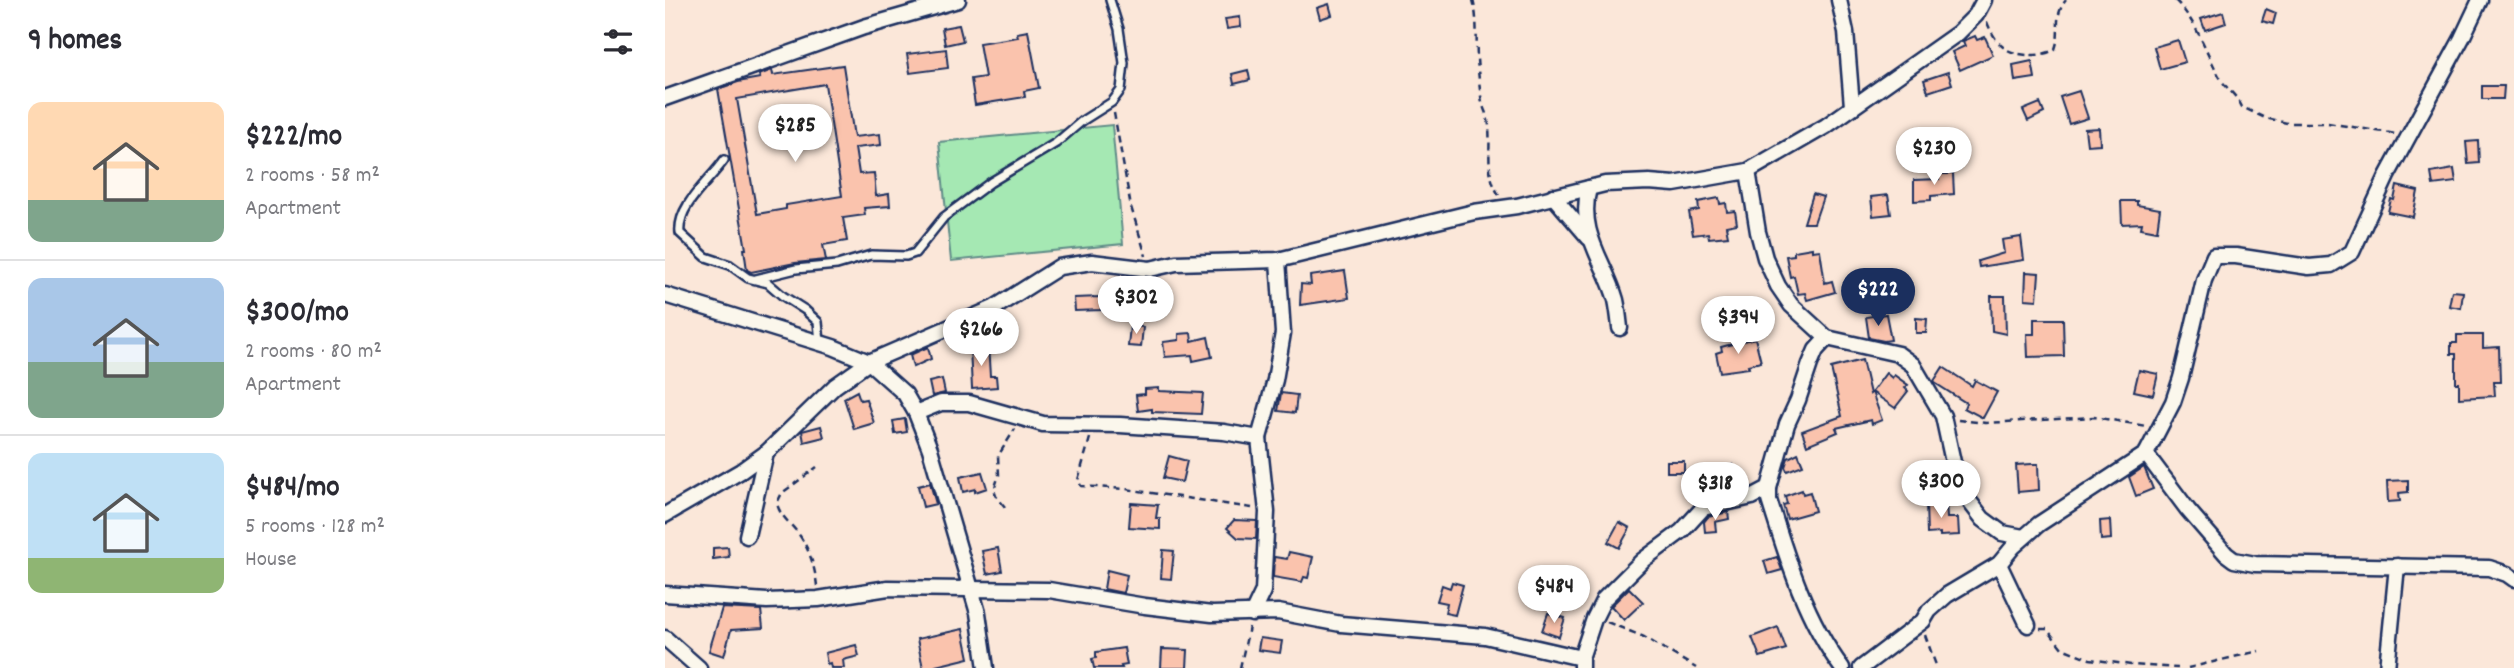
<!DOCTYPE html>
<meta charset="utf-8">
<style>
body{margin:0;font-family:Dekko,sans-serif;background:#f2f2f3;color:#2b2b33;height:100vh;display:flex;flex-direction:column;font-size:26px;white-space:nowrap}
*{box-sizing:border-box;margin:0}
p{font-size:23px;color:#7c7c81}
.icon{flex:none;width:38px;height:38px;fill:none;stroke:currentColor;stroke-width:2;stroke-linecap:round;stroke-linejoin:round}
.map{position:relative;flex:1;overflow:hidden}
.sheet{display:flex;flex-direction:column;background:#fff;width:665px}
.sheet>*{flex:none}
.price{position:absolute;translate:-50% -60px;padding:0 16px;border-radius:24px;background:#fff;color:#222;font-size:23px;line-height:46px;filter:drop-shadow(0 2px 4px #0008)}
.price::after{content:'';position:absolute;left:50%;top:42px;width:21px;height:16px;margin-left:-10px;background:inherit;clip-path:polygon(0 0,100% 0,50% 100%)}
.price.active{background:#1b2f5e;color:#fff}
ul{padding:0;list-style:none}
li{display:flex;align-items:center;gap:21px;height:175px;padding:0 28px}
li+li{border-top:2px solid #e1e1e2}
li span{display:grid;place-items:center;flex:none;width:196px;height:140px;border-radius:14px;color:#555}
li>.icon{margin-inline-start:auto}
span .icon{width:84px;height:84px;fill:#fffc;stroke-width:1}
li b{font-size:30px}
h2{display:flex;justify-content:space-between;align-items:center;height:84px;padding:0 28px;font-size:30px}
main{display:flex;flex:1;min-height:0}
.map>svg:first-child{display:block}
.green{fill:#a5e8b3;stroke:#608c88;stroke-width:2}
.building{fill:#fac3ad;stroke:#1b2f5e;stroke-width:2;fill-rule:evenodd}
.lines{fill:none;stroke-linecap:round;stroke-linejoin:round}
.service-casing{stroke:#1b2f5e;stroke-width:12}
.minor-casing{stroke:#1b2f5e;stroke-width:19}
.path{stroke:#1b2f5e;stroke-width:2.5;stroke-dasharray:7 5;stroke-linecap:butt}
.service{stroke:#fbf7ec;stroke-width:7}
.minor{stroke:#fbf7ec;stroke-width:14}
</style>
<main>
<section class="sheet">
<h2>9 homes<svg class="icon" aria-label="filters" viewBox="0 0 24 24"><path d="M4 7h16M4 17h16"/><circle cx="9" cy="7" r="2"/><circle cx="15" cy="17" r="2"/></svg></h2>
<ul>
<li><span style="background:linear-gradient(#ffd9b3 70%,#7fa58c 0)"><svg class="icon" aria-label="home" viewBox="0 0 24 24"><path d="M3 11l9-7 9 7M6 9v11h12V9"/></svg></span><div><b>$222/mo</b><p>2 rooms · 58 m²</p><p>Apartment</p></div></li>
<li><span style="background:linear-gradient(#a9c7e8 60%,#7fa58c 0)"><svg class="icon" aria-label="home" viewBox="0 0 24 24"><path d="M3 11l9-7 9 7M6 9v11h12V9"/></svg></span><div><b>$300/mo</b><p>2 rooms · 80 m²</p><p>Apartment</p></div></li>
<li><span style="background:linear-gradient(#bfe0f5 75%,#8fb573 0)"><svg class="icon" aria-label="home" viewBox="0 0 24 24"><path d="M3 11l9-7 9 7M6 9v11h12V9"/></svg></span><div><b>$484/mo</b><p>5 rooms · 128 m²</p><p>House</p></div></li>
</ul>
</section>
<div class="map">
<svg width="1849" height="668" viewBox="0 0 1849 668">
<rect width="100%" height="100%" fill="#fbe7d9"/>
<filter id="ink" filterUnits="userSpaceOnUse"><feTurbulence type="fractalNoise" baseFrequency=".0143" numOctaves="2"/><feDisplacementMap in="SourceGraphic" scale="14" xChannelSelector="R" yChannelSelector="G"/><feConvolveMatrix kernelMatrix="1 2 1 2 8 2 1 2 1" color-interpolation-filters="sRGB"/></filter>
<g filter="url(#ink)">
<!-- green -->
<polygon class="green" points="447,125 458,244 286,261 274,142"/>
<!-- building -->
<g class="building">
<polygon points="664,4 667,15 655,19 652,8"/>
<polygon points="1601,9 1611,13 1608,24 1597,21"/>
<polygon points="1558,12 1561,23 1540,30 1536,19"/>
<polygon points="575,17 576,27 562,29 560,19"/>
<polygon points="294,25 298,41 280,45 277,28"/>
<polygon points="363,31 374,88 359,91 360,97 310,105 306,79 320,77 314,43 353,37 352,33"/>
<polygon points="1310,36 1312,40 1320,37 1328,55 1295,70 1287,52 1300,46 1298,41"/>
<polygon points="1513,40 1520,62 1495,69 1489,47"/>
<polygon points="281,49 283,68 245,73 242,54"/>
<polygon points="1367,61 1370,78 1350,81 1348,65"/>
<path d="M178 65 189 137 215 134 216 145 190 148 194 174 209 173 211 196 224 194 225 206 199 208 200 215 178 218 182 241 158 245 161 260 130 263 86 272 82 270 79 249H81L53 89 73 82 95 78 94 75 107 70 108 75ZM160 84 177 196 121 205V209L92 214 72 99Z"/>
<polygon points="583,70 585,80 569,84 567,74"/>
<polygon points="1283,72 1287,84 1263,92 1259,80"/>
<polygon points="1817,86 1839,86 1838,99 1817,99"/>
<polygon points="1414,91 1423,118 1404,124 1395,97"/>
<polygon points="1375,103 1379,113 1363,121 1358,110"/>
<polygon points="1434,128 1435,144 1422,145 1420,129"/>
<polygon points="1813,141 1814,163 1803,164 1801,142"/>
<polygon points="1789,169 1791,182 1768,185 1766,173"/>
<polygon points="1274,174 1288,174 1289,194 1266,196 1266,200 1249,201 1249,180 1274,179"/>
<polygon points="1732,186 1753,191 1748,217 1723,212 1726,199 1729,200"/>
<polygon points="1148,194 1158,197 1149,223 1139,223"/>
<polygon points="1223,195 1226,214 1208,216 1206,197"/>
<polygon points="1054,198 1055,204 1061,203 1062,212 1070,211 1072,224 1061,226 1063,236 1044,238 1043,233 1028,235 1024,212 1034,210 1033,202"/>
<polygon points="1456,201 1472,201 1472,205 1495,209 1492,231 1476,228 1477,223 1457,224"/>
<polygon points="1356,237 1359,260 1314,267 1313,261 1339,253 1337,240"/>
<polygon points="1147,248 1147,251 1155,250 1160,283 1167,281 1170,292 1142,300 1140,293 1133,294 1129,276 1125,277 1121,256 1129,255 1129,251"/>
<polygon points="680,271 684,298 635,305 636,284 646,285 645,276"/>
<polygon points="1361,272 1374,273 1372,300 1360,299"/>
<polygon points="1787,291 1798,292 1796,308 1784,306"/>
<polygon points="1326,296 1340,296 1341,334 1327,331"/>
<polygon points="436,297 436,310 410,311 409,298"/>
<polygon points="1221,314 1226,340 1219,341 1204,338 1201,317"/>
<polygon points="1251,318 1262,319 1261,333 1251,333"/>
<polygon points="1369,319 1398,319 1399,356 1363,357 1362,334 1369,334"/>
<polygon points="465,326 478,327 476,347 463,346"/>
<polygon points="526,333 527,341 543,337 547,357 528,361 527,355 500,357 498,342 514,340 514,334"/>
<polygon points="1792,335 1818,335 1818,348 1834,347 1835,382 1829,382 1830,396 1794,398 1794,383 1791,383 1791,354 1786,354 1786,343 1792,343"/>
<polygon points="1090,338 1096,362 1083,365 1084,368 1055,372 1051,353 1057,351 1056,347"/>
<polygon points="323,345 325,376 331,376 332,387 307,389 305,347"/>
<polygon points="263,347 266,359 248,367 245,355"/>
<polygon points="1197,360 1205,394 1207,392 1217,420 1207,424 1206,420 1171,428 1173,432 1142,445 1137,431 1177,416 1166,368"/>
<polygon points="1278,367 1307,386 1310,380 1332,392 1318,418 1299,408 1301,403 1270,383 1269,381"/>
<polygon points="1474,370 1493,374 1488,395 1469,391"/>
<polygon points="1221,373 1227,378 1229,375 1243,385 1240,388 1243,391 1230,408 1207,392"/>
<polygon points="277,379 280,393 267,396 264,382"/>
<polygon points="494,388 494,391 538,393 536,414 487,412 487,409 473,411 471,395 480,394 480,389"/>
<polygon points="192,391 195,400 201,399 209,423 189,429 179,398"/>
<polygon points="616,393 632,395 630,413 613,411"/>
<polygon points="240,419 242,432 230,434 228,421"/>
<polygon points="156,426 159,437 139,442 137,431"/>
<polygon points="1133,453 1138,465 1122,471 1120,467 1123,458"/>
<polygon points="504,456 522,461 517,482 498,478"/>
<rect x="1002" y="461" width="17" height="11"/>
<polygon points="1367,464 1373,464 1374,490 1353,492 1351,465"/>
<polygon points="1068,465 1073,490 1057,494 1050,473"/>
<polygon points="1479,467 1488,489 1471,496 1464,477"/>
<polygon points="317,472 322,488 310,492 310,489 298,492 295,477"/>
<polygon points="1743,480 1743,492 1734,493 1735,501 1723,502 1722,481"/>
<polygon points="265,483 271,504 258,507 253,486"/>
<polygon points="1137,490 1138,494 1145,492 1150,511 1122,519 1118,505 1122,504 1120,496"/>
<polygon points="1281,502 1282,518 1293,518 1294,535 1275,536 1275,533 1262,534 1261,503"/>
<polygon points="466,503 493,505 491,518 495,518 495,529 464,527"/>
<polygon points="1063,512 1064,519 1050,522 1051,531 1040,532 1039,522 1043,517"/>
<polygon points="569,520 592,521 591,539 573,538 562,528"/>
<polygon points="1445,520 1446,539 1436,540 1435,521"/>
<polygon points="954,522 965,528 954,548 943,542"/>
<polygon points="63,547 64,557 48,559 48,548"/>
<polygon points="333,548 337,571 322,574 317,551"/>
<polygon points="498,550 509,551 506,579 496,578"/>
<polygon points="624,552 648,557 643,578 639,577 637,582 608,577 609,557 622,559"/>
<polygon points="1112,557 1117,570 1103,574 1099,561"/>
<polygon points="442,570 462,575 458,593 439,589"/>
<polygon points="787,582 798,585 790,615 780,613 782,603 772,601 777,585 785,588"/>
<polygon points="964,588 978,602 959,620 946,606"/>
<polygon points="57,608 96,610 98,628 66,630 59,656 44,651"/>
<polygon points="883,613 900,618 894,637 877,631"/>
<polygon points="1113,627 1121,649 1095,657 1087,637"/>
<polygon points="298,629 304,658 271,666 272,668 258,668 252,639"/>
<polygon points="595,638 617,641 615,653 593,650"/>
<polygon points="191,645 194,656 178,660 179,668 166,668 165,663 162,664 160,653"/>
<polygon points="459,648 462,665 456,666 457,668 429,668 427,659 431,658 431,652"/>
<polygon points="497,649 523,650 522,668 496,668"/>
</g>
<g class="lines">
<defs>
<g id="service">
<path d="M59 160C45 181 12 205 15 233L41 257 65 265 83 278 103 283 118 296 140 310 153 322 155 342"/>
<polyline points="91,279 131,269 172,265 206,255 241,256 250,253 279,217 326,182 391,143 417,121 447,102 456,90 459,63 454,29 445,0"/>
</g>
<g id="minor">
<polyline points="1174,0 1181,32 1187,106"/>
<polyline points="0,98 199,27 293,0"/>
<polyline points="1083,171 1093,232 1100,258 1113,286 1126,305 1162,338 1233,354 1248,365 1278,416 1288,462 1301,497 1318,519 1337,533 1358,537"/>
<path d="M924 188C912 233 940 261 951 300 953 309 954 319 955 328"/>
<polyline points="888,196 924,238"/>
<polyline points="0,295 168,347 204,362 240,394 251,413 265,449 313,613 321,668"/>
<polyline points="251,413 276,403 304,403 378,424 455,425 559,432 594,438 602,512 598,591 587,614"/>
<polyline points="594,438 610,380 618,333 613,260"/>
<polyline points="1481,454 1523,510 1561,554 1569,560 1590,564 1824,568 1842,574 1849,579"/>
<path d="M1104 488V500C1122 558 1140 618 1177 668"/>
<polyline points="0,515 76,471 101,453 170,386 204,362 329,308 394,267 427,262 485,269 511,263 613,260 809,212 852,206 940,184 984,182 1009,184 1083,171 1161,126 1293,33 1311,15 1319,0"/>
<polyline points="82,536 101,453"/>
<polyline points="1334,564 1363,625"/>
<polyline points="0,594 102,601 153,599 223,588 384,590 480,606 547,614 613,612 676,624 820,636 916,658 916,668"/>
<polyline points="0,638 34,668"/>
<polyline points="916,658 929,619 939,599 978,560 1017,531 1038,508 1087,497 1104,488 1122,424 1133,400 1145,364 1151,350 1162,338"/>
<polyline points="1196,668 1258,621 1264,611 1282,595 1334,564 1348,547 1374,524 1481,454 1508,402 1516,378 1539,280 1549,256 1571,256 1644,267 1666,265 1687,252 1722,176 1797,38 1815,0"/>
<polyline points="1722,668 1732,566"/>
</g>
</defs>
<!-- service casing -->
<use href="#service" class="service-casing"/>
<!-- minor casing -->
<use href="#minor" class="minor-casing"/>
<!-- path -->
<g class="path">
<path d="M808 0C814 23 810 46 813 70 814 80 815 91 817 102 819 110 824 119 824 127 826 151 820 174 834 195"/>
<path d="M1510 0C1533 23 1541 54 1557 81 1564 91 1572 96 1577 107L1600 118 1622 123H1663L1731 134"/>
<path d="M1322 22C1325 30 1331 41 1337 46 1348 57 1378 58 1390 49 1397 30 1387 18 1401 0"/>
<polyline points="449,113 466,207 481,256"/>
<polyline points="1293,420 1321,423 1429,417 1481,426"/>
<polyline points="425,438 413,480 416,486 461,489 587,508"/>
<polyline points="340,507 331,496 329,490 334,475 333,456 350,429"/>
<path d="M152 586C150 568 145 551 135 536 128 525 114 516 112 503L117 493 152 467"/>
<polyline points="942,622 979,637 1031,668"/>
<polyline points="1375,629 1382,629 1397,648 1425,659 1466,665 1513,668"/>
<polyline points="1260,635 1272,668"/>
<polyline points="575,668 584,627"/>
<polyline points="1523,668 1594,651"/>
</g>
<!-- service -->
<use href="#service" class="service"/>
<!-- minor -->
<use href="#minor" class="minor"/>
</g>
</g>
</svg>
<b class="price" style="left:130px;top:164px">$285</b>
<b class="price" style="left:1269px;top:187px">$230</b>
<b class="price active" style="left:1213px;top:328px">$222</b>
<b class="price" style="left:471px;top:336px">$302</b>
<b class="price" style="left:1073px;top:356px">$394</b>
<b class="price" style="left:316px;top:368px">$266</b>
<b class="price" style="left:1276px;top:520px">$300</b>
<b class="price" style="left:1050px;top:522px">$318</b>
<b class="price" style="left:889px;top:625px">$484</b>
</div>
</main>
